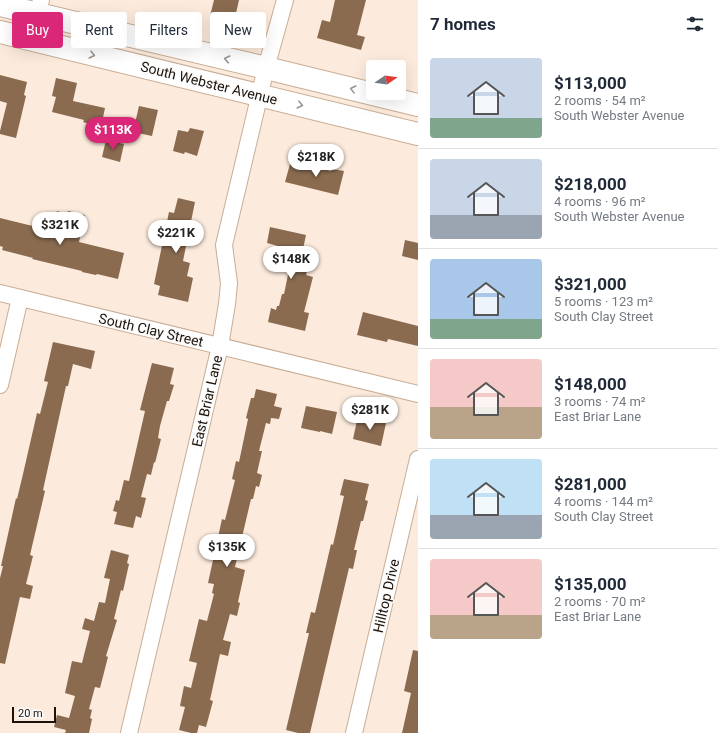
<!DOCTYPE html>
<meta charset="utf-8">
<style>
body{margin:0;font-family:Roboto,sans-serif;background:#f6f6f7;color:#1f2937;height:100vh;display:flex;flex-direction:column;font-size:15px;white-space:nowrap}
*{box-sizing:border-box;margin:0}
p{font-size:13px;color:#747a83}
.icon{flex:none;width:22px;height:22px;fill:none;stroke:currentColor;stroke-width:2;stroke-linecap:round;stroke-linejoin:round}
.map{position:relative;flex:1;overflow:hidden}
.side{display:flex;flex-direction:column;background:#fff;width:300px}
.side>*{flex:none}
.top-card{position:absolute;left:12px;top:12px;width:346px;height:36px;display:flex;gap:8px}
.needle{width:26px;rotate:77deg}
.buttons{position:absolute;left:366px;top:60px;display:grid;gap:8px}
.buttons a{display:grid;place-items:center;width:40px;height:40px;border-radius:4px;background:#fff;box-shadow:0 4px 16px #0002;font-size:20px}
.scale{position:absolute;left:12px;bottom:10px;width:44px;box-sizing:border-box;padding-left:4px;border:2px solid #1c120a;border-top:0;font-size:11px;line-height:14px;white-space:nowrap;color:#1c120a;-webkit-text-stroke:3px #fbfbfb;paint-order:stroke}
.price{position:absolute;translate:-50% -34px;padding:0 9px;border-radius:14px;background:#fff;color:#222;font-size:13px;line-height:26px;filter:drop-shadow(0 1px 2px #0008)}
.price::after{content:'';position:absolute;left:50%;top:24px;width:12px;height:9px;margin-left:-6px;background:inherit;clip-path:polygon(0 0,100% 0,50% 100%)}
.price.selected{background:#db2777;color:#fff}
ul{padding:0;list-style:none}
li{display:flex;align-items:center;gap:12px;height:100px;padding:0 12px}
li+li{border-top:1px solid #e0e1e3}
li span{display:grid;place-items:center;flex:none;width:112px;height:80px;border-radius:4px;color:#555}
li>.icon{margin-inline-start:auto}
span .icon{width:48px;height:48px;fill:#fffc;stroke-width:1}
li b{font-size:17px}
h2{display:flex;justify-content:space-between;align-items:center;height:48px;padding:0 12px;font-size:17px}
.pill{padding:0 14px;border-radius:4px;background:#fff;box-shadow:0 4px 16px #0002;font-size:14px;line-height:36px}
.pill.selected{background:#db2777;color:#fff}
main{display:flex;flex:1;min-height:0}
.map>svg:first-child{display:block}
.building{fill:#8a6b50}
.lines{fill:none;stroke-linecap:round;stroke-linejoin:round}
.street-casing{stroke:#c8ad95;stroke-width:18}
.secondary-casing{stroke:#c8ad95;stroke-width:24}
.street{stroke:#fff;stroke-width:16}
.secondary{stroke:#fff;stroke-width:22}
.oneway{stroke:#999491}
.labels{text-anchor:middle;stroke-width:3;stroke-linejoin:round;paint-order:stroke}
.street-label{font-size:14px;fill:#1c120a;stroke:#fbfbfb}
</style>
<main>
<div class="map">
<svg width="418" height="733" viewBox="0 0 418 733">
<rect width="100%" height="100%" fill="#fcebdc"/>
<!-- building -->
<g class="building">
<polygon points="214,0 239,0 234,22 210,16"/>
<polygon points="335,0 366,0 357,35 365,37 361,50 317,38 322,20 330,22"/>
<polygon points="0,75 27,82 24,95 26,96 16,138 0,134 0,131 7,103 0,101"/>
<polygon points="56,78 77,83 73,101 105,108 101,127 83,122 84,120 52,112 56,97 52,96"/>
<polygon points="139,106 158,110 152,136 133,132"/>
<polygon points="190,128 204,131 197,156 185,152 184,154 173,151 178,130 188,132"/>
<polygon points="106,140 124,144 120,162 102,157"/>
<polygon points="290,164 304,167 304,166 312,168 312,166 331,171 332,169 344,171 338,195 285,182"/>
<polygon points="178,198 195,202 183,261 190,263 187,276 193,278 188,302 158,295 160,286 154,284 169,212 174,213"/>
<polygon points="57,211 67,214 68,211 85,215 79,242 124,253 118,279 97,274 96,275 82,272 82,271 32,259 33,258 2,250 3,247 0,246 0,218 53,231"/>
<polygon points="270,227 306,235 300,263 309,265 306,275 313,277 304,312 309,313 305,331 268,322 271,308 276,310 277,306 279,306 282,294 284,294 289,270 273,266 278,246 267,243"/>
<polygon points="405,240 418,243 418,260 402,256"/>
<polygon points="363,312 418,326 418,346 388,339 387,342 357,335"/>
<polygon points="53,342 95,351 91,369 73,364 68,386 66,386 43,490 45,491 30,555 33,556 26,584 33,586 30,599 20,597 5,664 0,663 0,578 3,566 1,566 16,498 17,499 23,474 37,413 40,414 48,382 44,381"/>
<polygon points="152,363 174,368 170,384 174,385 169,401 167,401 160,426 158,438 161,439 155,463 154,462 151,475 147,474 141,497 146,498 141,518 136,516 133,528 114,524 117,512 113,511 116,500 119,501 124,480 129,481 145,411 140,410"/>
<polygon points="256,389 277,394 274,406 282,408 279,419 271,418 270,424 266,423 259,451 262,451 257,473 262,475 259,487 256,486 253,499 251,499 235,567 245,570 238,602 240,603 237,616 230,614 223,640 231,642 228,656 220,654 210,700 213,701 206,727 199,725 197,733 191,733 179,730 185,707 180,706 184,686 191,688 197,663 189,661 199,619 207,621 214,594 212,593 214,584 208,583 222,519 225,520 235,480 232,479 236,461 239,462 248,419 246,418 251,398 254,398"/>
<polygon points="306,406 337,412 332,434 320,431 320,432 301,428"/>
<polygon points="358,416 386,423 381,446 353,439"/>
<polygon points="344,479 369,484 365,500 368,501 363,521 361,521 354,550 357,550 353,569 349,568 310,733 298,733 286,730 309,633 306,633 311,612 315,613 331,544 333,545 344,496 340,495"/>
<polygon points="111,550 129,555 127,563 129,564 123,591 121,590 114,619 117,620 106,656 108,657 100,688 95,687 89,709 92,710 90,718 92,719 89,733 65,733 66,730 54,727 57,715 69,718 75,696 65,693 72,661 82,663 90,631 82,629 85,618 94,621 99,602 105,603 110,579 104,578"/>
<polygon points="413,650 418,651 418,733 402,733 411,693 404,691"/>
</g>
<g class="lines">
<defs>
<g id="street">
<polyline points="31,40 41,0"/>
<polyline points="0,293 418,394"/>
<polyline points="0,385 20,298"/>
<polyline points="129,733 220,346 227,304 229,283 224,245 266,68 285,0"/>
<polyline points="354,733 418,459"/>
</g>
<g id="secondary">
<polyline points="0,5 266,68 418,105"/>
<polyline points="0,32 418,134"/>
</g>
</defs>
<!-- street casing -->
<use href="#street" class="street-casing"/>
<!-- secondary casing -->
<use href="#secondary" class="secondary-casing"/>
<!-- street -->
<use href="#street" class="street"/>
<!-- secondary -->
<use href="#secondary" class="secondary"/>
</g>
<!-- one-way arrows -->
<defs><path id="oneway-chevron" d="M-2-3.5L2.5 0L-2 3.5" fill="none" stroke-width="1.6" stroke-linecap="round" stroke-linejoin="round"/></defs>
<g class="oneway">
<use href="#oneway-chevron" transform="translate(92 55) rotate(14)"/>
<use href="#oneway-chevron" transform="translate(227 59) rotate(-167)"/>
<use href="#oneway-chevron" transform="translate(353 89) rotate(-166)"/>
<use href="#oneway-chevron" transform="translate(300 105) rotate(14)"/>
</g>
<g class="labels">
<!-- street labels -->
<g class="street-label">
<text transform="translate(209 83) rotate(14)" y="5">South Webster Avenue</text>
<text transform="translate(151 330) rotate(13)" y="5">South Clay Street</text>
<text transform="translate(207 401) rotate(-77)" y="5">East Briar Lane</text>
<text transform="translate(386 596) rotate(-77)" y="5">Hilltop Drive</text>
</g>
</g>
</svg>
<div class="buttons">
<a><svg class="needle" viewBox="-14 -14 28 28"><path d="M0-13l5 13h-10z" fill="#e53935"/><path d="M0 13l5-13h-10z" fill="#747a83"/></svg></a>
</div>
<div class="scale">20 m</div>
<b class="price selected" style="left:113px;top:151px">$113K</b>
<b class="price" style="left:316px;top:178px">$218K</b>
<b class="price" style="left:60px;top:246px">$321K</b>
<b class="price" style="left:176px;top:254px">$221K</b>
<b class="price" style="left:291px;top:280px">$148K</b>
<b class="price" style="left:370px;top:431px">$281K</b>
<b class="price" style="left:227px;top:568px">$135K</b>
<div class="top-card">
<a class="pill selected">Buy</a>
<a class="pill">Rent</a>
<a class="pill">Filters</a>
<a class="pill">New</a>
</div>
</div>
<section class="side">
<h2>7 homes<svg class="icon" aria-label="filters" viewBox="0 0 24 24"><path d="M4 7h16M4 17h16"/><circle cx="9" cy="7" r="2"/><circle cx="15" cy="17" r="2"/></svg></h2>
<ul>
<li><span style="background:linear-gradient(#c9d6e8 75%,#7fa58c 0)"><svg class="icon" aria-label="home" viewBox="0 0 24 24"><path d="M3 11l9-7 9 7M6 9v11h12V9"/></svg></span><div><b>$113,000</b><p>2 rooms · 54 m²</p><p>South Webster Avenue</p></div></li>
<li><span style="background:linear-gradient(#c9d6e8 70%,#9aa5b1 0)"><svg class="icon" aria-label="home" viewBox="0 0 24 24"><path d="M3 11l9-7 9 7M6 9v11h12V9"/></svg></span><div><b>$218,000</b><p>4 rooms · 96 m²</p><p>South Webster Avenue</p></div></li>
<li><span style="background:linear-gradient(#a9c7e8 75%,#7fa58c 0)"><svg class="icon" aria-label="home" viewBox="0 0 24 24"><path d="M3 11l9-7 9 7M6 9v11h12V9"/></svg></span><div><b>$321,000</b><p>5 rooms · 123 m²</p><p>South Clay Street</p></div></li>
<li><span style="background:linear-gradient(#f6c9c9 60%,#b9a48a 0)"><svg class="icon" aria-label="home" viewBox="0 0 24 24"><path d="M3 11l9-7 9 7M6 9v11h12V9"/></svg></span><div><b>$148,000</b><p>3 rooms · 74 m²</p><p>East Briar Lane</p></div></li>
<li><span style="background:linear-gradient(#bfe0f5 70%,#9aa5b1 0)"><svg class="icon" aria-label="home" viewBox="0 0 24 24"><path d="M3 11l9-7 9 7M6 9v11h12V9"/></svg></span><div><b>$281,000</b><p>4 rooms · 144 m²</p><p>South Clay Street</p></div></li>
<li><span style="background:linear-gradient(#f6c9c9 70%,#b9a48a 0)"><svg class="icon" aria-label="home" viewBox="0 0 24 24"><path d="M3 11l9-7 9 7M6 9v11h12V9"/></svg></span><div><b>$135,000</b><p>2 rooms · 70 m²</p><p>East Briar Lane</p></div></li>
</ul>
</section>
</main>
